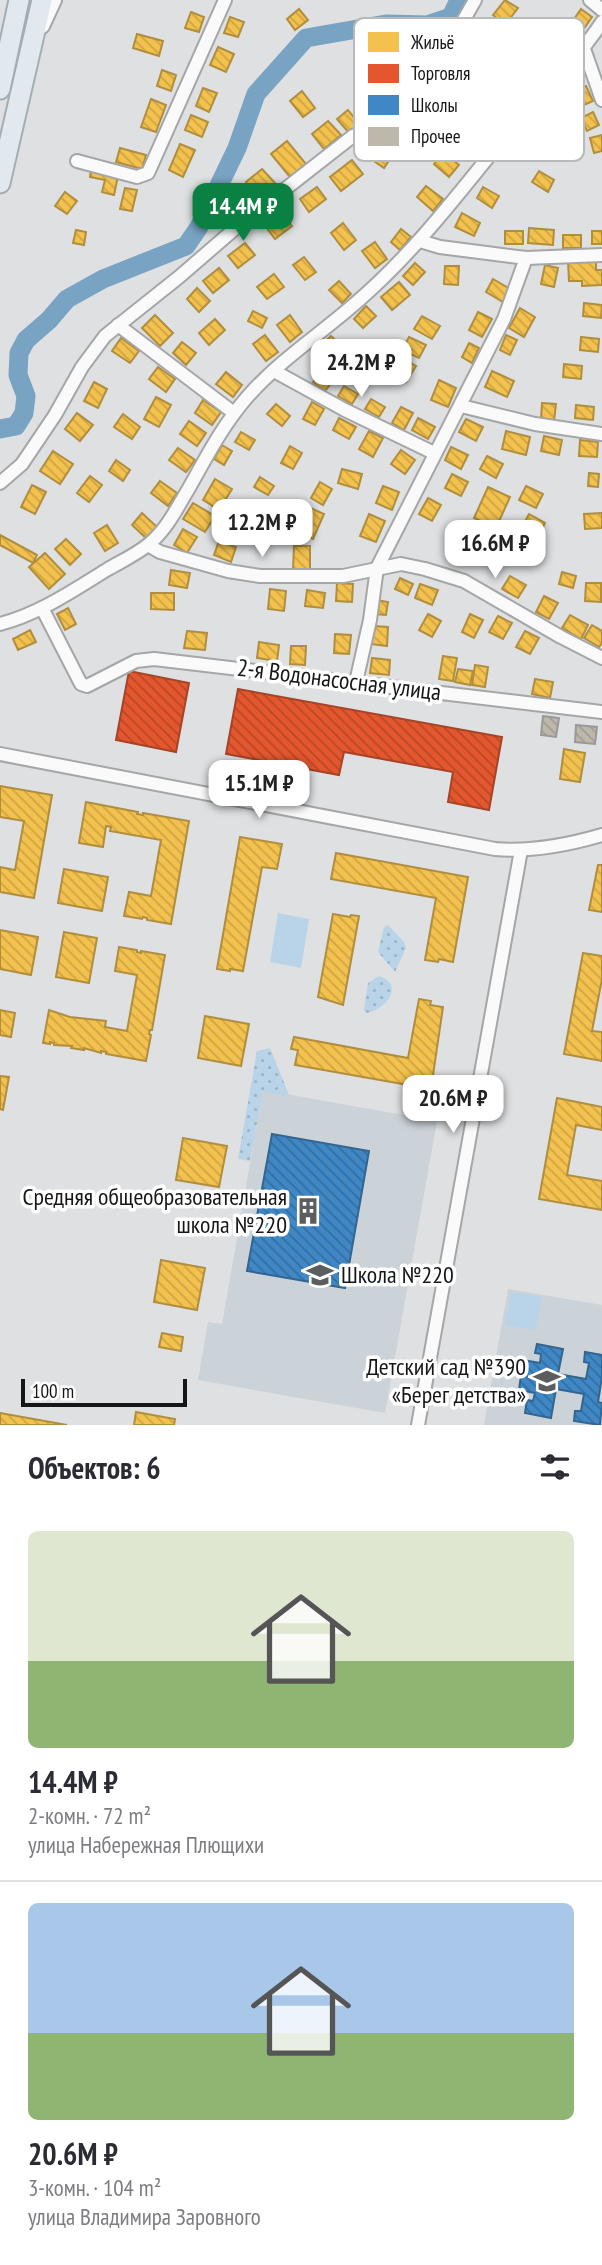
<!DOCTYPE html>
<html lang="ru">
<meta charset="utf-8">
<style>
body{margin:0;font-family:"PT Sans Narrow",sans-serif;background:#f7f7f7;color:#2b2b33;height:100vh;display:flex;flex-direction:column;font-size:26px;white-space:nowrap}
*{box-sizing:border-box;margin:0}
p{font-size:23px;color:#7c7c81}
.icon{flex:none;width:38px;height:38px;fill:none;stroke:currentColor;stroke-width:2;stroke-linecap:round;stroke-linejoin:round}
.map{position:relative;height:1425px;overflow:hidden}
.sheet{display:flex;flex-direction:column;background:#fff;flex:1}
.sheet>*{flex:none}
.scale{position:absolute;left:21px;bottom:18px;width:166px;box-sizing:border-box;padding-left:7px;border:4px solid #151617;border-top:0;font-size:19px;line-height:24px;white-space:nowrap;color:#151617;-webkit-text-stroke:5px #fff;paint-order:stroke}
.price{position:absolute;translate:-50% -60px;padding:0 16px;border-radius:14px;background:#fff;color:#222;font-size:23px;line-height:46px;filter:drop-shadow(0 2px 4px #0008)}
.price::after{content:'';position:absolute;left:50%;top:42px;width:21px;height:16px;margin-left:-10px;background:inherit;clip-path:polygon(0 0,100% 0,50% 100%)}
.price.active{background:#0b8043;color:#fff}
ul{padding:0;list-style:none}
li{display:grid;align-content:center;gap:14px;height:371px;padding:0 28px}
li+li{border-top:2px solid #e1e1e2}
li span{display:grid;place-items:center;height:217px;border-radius:10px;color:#555}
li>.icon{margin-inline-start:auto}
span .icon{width:126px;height:126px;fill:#fffc;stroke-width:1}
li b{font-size:30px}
h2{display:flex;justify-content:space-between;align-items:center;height:84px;padding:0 28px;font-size:30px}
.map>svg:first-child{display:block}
.built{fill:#cbd2d8}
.park{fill:url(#park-dots)}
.garden{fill:#b9d3e8}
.homes{fill:url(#homes-back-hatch);stroke:#b08e3e;stroke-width:2}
.shops{fill:url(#shops-back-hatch);stroke:#a64427;stroke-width:2}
.schools{fill:url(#schools-back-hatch);stroke:#326691;stroke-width:2}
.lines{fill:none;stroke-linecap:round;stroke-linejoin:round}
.river{stroke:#78a3c3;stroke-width:19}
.building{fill:url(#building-back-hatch);stroke:#999;stroke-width:2}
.minor-casing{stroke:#a4a6a7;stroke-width:16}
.tertiary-casing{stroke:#a4a6a7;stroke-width:18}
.trunk-casing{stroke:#a3adb4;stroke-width:23}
.minor{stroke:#fafafb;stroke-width:12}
.tertiary{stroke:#fafafb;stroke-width:14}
.trunk{stroke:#e1e8ee;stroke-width:19}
.labels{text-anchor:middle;stroke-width:7;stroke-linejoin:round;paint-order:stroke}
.street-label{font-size:24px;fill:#151617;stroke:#fff}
.poi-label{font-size:24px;fill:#151617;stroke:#fff;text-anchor:end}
.key{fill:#fff;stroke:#b9b9b9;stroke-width:2}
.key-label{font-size:19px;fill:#151617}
</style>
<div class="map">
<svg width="602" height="1425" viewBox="0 0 602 1425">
<defs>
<pattern id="park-dots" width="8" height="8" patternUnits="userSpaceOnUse" patternTransform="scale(1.75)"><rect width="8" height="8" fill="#b9d3e8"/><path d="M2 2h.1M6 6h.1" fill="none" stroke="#9eb4c6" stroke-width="1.8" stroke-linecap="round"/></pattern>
<pattern id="homes-back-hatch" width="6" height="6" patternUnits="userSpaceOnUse" patternTransform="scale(1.75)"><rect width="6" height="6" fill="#f2c14e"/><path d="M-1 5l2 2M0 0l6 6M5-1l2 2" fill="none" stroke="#cfa543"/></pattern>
<pattern id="shops-back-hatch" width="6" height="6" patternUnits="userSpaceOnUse" patternTransform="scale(1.75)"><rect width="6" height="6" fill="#e4572e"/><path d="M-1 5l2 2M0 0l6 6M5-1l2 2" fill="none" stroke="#b84726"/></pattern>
<pattern id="schools-back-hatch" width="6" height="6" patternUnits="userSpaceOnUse" patternTransform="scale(1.75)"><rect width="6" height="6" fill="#3f88c5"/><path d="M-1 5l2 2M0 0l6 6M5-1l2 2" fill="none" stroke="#346e9f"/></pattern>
<pattern id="building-back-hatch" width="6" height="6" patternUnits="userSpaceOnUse" patternTransform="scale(1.75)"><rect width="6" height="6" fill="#bdb7ac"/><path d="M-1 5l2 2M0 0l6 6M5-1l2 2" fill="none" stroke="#a29d93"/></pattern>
</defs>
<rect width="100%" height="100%" fill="#dee0e2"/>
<!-- built -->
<g class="built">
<polygon points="263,1090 437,1121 385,1413 198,1380 208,1322 222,1324"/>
<polygon points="508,1289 602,1305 602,1425 484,1425"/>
</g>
<!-- park -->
<g class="park">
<polygon points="388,925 404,942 406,948 395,972 378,952 384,927"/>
<path d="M379 976C406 985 385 1010 366 1013L364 1009 368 983Z"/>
<polygon points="270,1048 289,1095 263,1091 250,1161 238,1159 257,1051"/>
</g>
<!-- garden -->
<g class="garden">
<polygon points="278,913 309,919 301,968 270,962"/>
<polygon points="511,1292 542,1297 536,1330 505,1325"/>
</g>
<!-- homes -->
<g class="homes">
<polygon points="505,0 518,8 505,25 493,15"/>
<polygon points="299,9 308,20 295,30 287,19"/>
<polygon points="581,9 592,17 581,33 570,25"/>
<polygon points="191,12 204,17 199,32 185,28"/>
<polygon points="230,17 244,22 238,37 224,33"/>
<polygon points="137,34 163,41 159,56 133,48"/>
<polygon points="218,47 234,54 226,72 210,65"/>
<polygon points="162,70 176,75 171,91 157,86"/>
<polygon points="586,86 593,101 573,110 566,95"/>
<polygon points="203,88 217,93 209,112 196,106"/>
<polygon points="302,91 315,108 303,117 290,101"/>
<polygon points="151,99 166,105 156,132 141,127"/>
<polygon points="348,110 360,125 350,134 337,119"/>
<polygon points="593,112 599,125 587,131 581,118"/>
<polygon points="191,115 208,122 202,137 185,130"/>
<polygon points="328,121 341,135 324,149 312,134"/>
<polygon points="602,135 602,151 594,153 590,138"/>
<polygon points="287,141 306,164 290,177 271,154"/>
<polygon points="378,142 394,153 384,168 368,157"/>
<polygon points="180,144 195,150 183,177 169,170"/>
<polygon points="120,148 146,155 142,169 116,162"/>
<polygon points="443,152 459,165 449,177 434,164"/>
<polygon points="352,160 363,174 341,191 330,177"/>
<polygon points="262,169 275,183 258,197 246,182"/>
<polygon points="91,170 118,176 114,195 102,192 105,180 90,177"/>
<polygon points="539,171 554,180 548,192 532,182"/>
<polygon points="426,186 443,199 433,211 417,197"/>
<polygon points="317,187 326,199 309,212 300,199"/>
<polygon points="483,187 499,196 492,208 477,198"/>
<polygon points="125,188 137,190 132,211 120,209"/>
<polygon points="65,192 77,201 67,214 55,206"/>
<polygon points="462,213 480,223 474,236 455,227"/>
<polygon points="283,214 292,226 275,239 266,227"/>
<polygon points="343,223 356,240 344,250 331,233"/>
<polygon points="529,228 554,230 553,245 528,243"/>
<polygon points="401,229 411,237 400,250 391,242"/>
<polygon points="76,230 86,232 84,245 73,243"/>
<rect x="505" y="231" width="18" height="13"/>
<rect x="592" y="231" width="10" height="13"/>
<rect x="563" y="235" width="18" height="13"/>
<polygon points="375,242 387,259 375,268 362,251"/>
<polygon points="245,243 255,255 238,268 228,256"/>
<polygon points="304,257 316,272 305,280 293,265"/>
<polygon points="568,262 596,262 596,270 602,270 602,285 582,286 582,281 569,281"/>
<polygon points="415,263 425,272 413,285 403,276"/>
<polygon points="545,265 558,268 554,287 541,284"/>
<polygon points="445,266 459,266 458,285 444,284"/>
<polygon points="219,268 229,280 213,293 203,281"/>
<polygon points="274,274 284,287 267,299 257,287"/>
<polygon points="493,279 510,289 503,302 486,292"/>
<polygon points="339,281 351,294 342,303 329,290"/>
<polygon points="399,282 410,295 392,310 381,297"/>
<polygon points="197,288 210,301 199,312 187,299"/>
<polygon points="584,303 602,305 601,318 583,316"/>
<polygon points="366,306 376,316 363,328 354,319"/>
<polygon points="520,308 535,317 524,337 509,328"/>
<polygon points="253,311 267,318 262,328 248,321"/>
<polygon points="478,312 492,319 482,337 469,330"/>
<polygon points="155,315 173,333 160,346 142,328"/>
<polygon points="290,315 302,332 290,342 277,325"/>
<polygon points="422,316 440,326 432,339 414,329"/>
<polygon points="215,319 225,330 209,345 199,333"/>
<polygon points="265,335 278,352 266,361 253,344"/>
<polygon points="506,335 517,340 510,355 500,350"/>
<polygon points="331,336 344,348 336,358 322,345"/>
<polygon points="409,337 426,345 419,358 402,350"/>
<polygon points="581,337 599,339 598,352 580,350"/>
<polygon points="121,338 139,351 130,363 112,351"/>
<polygon points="182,342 196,353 186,365 173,353"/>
<polygon points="469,343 479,348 472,363 462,357"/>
<polygon points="357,358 368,363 363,373 352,368"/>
<polygon points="404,359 416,366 406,382 395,375"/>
<polygon points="564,364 582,366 581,379 563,377"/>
<polygon points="325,365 338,374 325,391 313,382"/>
<polygon points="158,367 175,379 166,392 149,379"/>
<polygon points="492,371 514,381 507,397 485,387"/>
<polygon points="226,372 242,385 233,397 216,384"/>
<polygon points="439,380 456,388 448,407 431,400"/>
<polygon points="94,382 107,389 98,408 84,401"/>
<polygon points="344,386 358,394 352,404 338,396"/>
<polygon points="156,397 171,405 159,427 144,419"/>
<polygon points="371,399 385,407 379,417 365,409"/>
<polygon points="203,400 221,412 212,425 195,413"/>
<polygon points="312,402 324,409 315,425 303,419"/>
<polygon points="542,403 556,404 554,421 541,419"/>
<polygon points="276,404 290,416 282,426 267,414"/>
<polygon points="576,405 594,407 593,420 575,418"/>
<polygon points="401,407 413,413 404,430 392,423"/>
<polygon points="77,413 93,425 80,441 65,429"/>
<polygon points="123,414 140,427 132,439 114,427"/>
<polygon points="339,418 356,427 349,439 333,430"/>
<polygon points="418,418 435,427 428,439 412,430"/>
<polygon points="466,419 483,427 476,441 459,432"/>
<polygon points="189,421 206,433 197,446 180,434"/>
<polygon points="369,431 383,438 373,457 359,449"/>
<polygon points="506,431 530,437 526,455 502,449"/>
<polygon points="241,432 255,440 249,450 235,442"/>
<polygon points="544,436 562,440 559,455 541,451"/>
<polygon points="580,440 598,442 597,457 579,456"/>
<polygon points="222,445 232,451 224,465 214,459"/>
<polygon points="290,446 302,453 293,469 281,463"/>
<polygon points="451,447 468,455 461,469 445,460"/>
<polygon points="178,448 195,460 186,472 169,460"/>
<polygon points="401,450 415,460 405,474 391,464"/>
<polygon points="53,451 73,464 60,484 40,471"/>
<polygon points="487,456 503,464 496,478 480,469"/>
<polygon points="116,460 130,470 123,481 109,471"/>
<polygon points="342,469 362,474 358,489 338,483"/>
<polygon points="589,473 599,474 598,487 588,486"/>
<polygon points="452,474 468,482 461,496 445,488"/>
<polygon points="90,476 102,485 89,502 77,493"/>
<polygon points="260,477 274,486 268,495 254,487"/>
<polygon points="215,479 232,489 219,510 203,500"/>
<polygon points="160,481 177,493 168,506 151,493"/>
<polygon points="320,482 332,489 323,505 311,498"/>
<polygon points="32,485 46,492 35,514 21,507"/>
<polygon points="383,486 399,492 392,510 376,503"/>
<polygon points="526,486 543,494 536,508 519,500"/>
<polygon points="488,487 510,497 496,528 474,518"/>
<polygon points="428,498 441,505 432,521 419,514"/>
<polygon points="193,503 215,516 205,532 183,519"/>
<polygon points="254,505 268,514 262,523 248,515"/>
<polygon points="306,506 324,514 313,539 295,531"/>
<polygon points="142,513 158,528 147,539 132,525"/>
<polygon points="602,513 602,528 585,529 584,514"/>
<polygon points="369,514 385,521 376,542 360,536"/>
<polygon points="529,514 545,523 538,537 522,527"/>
<polygon points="271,522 281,526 275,540 265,536"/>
<polygon points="107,525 118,543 105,551 94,533"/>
<polygon points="183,529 197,537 187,553 174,545"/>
<polygon points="0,535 37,555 33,563 0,545"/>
<polygon points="66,539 81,554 70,565 55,549"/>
<polygon points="219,541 236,547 231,562 214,555"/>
<polygon points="521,543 538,551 530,565 514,557"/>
<polygon points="294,546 310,546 310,570 293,569"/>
<polygon points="458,546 468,552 461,564 451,558"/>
<polygon points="45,553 65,574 49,589 29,567"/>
<polygon points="171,570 190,573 187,588 169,585"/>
<polygon points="562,572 576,576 573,588 559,584"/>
<polygon points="510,576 526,585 518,598 502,589"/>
<polygon points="400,578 413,584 408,595 395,589"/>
<polygon points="337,583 353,584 352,602 336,601"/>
<polygon points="586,583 601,583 601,602 585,601"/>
<polygon points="420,584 438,590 432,605 415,598"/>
<polygon points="270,589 286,591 284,611 268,609"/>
<polygon points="307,590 325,593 323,608 305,606"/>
<polygon points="151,593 174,593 174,610 151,609"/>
<polygon points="544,596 558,603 549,619 536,612"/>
<polygon points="376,600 388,602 386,615 375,614"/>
<polygon points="68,608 76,624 65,630 57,614"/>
<polygon points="428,614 441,621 432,637 419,630"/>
<polygon points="470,614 483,620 474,638 462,632"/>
<polygon points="570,615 588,625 581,639 562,628"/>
<polygon points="498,616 512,623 503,639 489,632"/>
<polygon points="592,625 602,631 602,643 599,647 584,638"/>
<polygon points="373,626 388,627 387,646 371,644"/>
<polygon points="30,630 36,642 18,650 13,639"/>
<polygon points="187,631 207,633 205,650 184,648"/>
<polygon points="525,631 539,638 530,654 516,647"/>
<polygon points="335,634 351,635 349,654 334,653"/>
<polygon points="259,642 279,645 277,661 257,658"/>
<polygon points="291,646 306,646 305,665 290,664"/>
<polygon points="443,656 457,658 453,681 439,679"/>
<polygon points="372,658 390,660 389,675 370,673"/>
<polygon points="475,665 488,667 485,687 472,685"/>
<polygon points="458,669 473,671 470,685 455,682"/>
<polygon points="535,679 553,682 550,698 532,694"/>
<polygon points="564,749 585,753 580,782 560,779"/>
<polygon points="0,786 52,795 34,898 0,892 0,867 15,870 24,821 0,817"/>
<polygon points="86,802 138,812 137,814 143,815 143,813 189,821 171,924 147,920 147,918 143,917 142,919 124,916 129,892 151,896 161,840 110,831 111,827 106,826 103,847 79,843"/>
<polygon points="240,837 282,844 277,869 262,867 243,971 230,969 230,971 217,969"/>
<polygon points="336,853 468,877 453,962 439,959 438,962 425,960 436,898 331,879"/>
<polygon points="598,865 602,865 602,912 589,910"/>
<polygon points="64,869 108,877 102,911 58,903"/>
<polygon points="333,914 350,917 351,915 359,916 343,1005 318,997"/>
<polygon points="0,930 38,937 31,975 0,969"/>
<polygon points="64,932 97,938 89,983 56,977"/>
<polygon points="119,947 137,950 137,952 141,953 141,951 165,955 152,1030 150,1030 149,1034 151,1035 146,1061 106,1054 106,1052 101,1051 101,1053 84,1048 84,1050 71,1048 72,1046 54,1045 54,1043 50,1042 50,1044 43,1043 49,1010 70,1017 106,1021 105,1027 127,1031 137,975 115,971"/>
<polygon points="583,953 602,956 602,979 592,1031 602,1032 602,1061 564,1054"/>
<polygon points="419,999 431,1001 430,1005 443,1007 431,1089 295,1065 298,1050 291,1049 294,1037 408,1058"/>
<polygon points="0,1010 15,1013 11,1037 0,1035"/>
<polygon points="205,1016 249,1024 241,1066 198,1058"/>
<polygon points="0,1076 9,1077 3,1110 0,1109"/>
<polygon points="557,1098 602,1107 602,1130 576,1125 567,1175 602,1181 602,1210 539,1199"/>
<polygon points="183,1138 227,1146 219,1187 176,1180"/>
<polygon points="161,1260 205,1268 197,1310 154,1302"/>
<polygon points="162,1333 183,1337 181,1351 159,1347"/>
<polygon points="136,1412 175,1419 174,1425 134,1425"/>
<polygon points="0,1413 67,1425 0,1425"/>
</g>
<!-- shops -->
<g class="shops">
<polygon points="129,671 189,683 176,752 116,740"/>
<polygon points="238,689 502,737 489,810 448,802 453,772 344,752 339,775 226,754"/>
</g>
<!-- schools -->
<g class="schools">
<polygon points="272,1134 369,1151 345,1288 247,1271"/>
<polygon points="537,1344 563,1349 558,1374 586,1379 589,1363 584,1362 585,1352 602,1355 602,1377 598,1402 602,1403 600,1425 574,1421 575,1411 581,1411 584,1394 556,1389 551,1418 525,1413 527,1400 533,1401 535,1393 519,1390 523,1360 540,1363 541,1354 535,1353"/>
</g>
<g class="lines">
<!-- river -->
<polyline class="river" points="0,429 16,426 24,413 26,396 18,375 19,353 26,340 49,320 67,299 103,279 186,246 199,227 237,148 256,94 306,38 386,24 427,25 451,17 459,0"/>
</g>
<!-- building -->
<g class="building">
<polygon points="543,716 559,718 556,737 541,735"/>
<polygon points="576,725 597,727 595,744 575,742"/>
</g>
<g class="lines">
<defs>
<g id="minor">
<polyline points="590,0 602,10"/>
<polyline points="584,49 602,100"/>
<polyline points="77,161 137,177 148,173 225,0"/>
<polyline points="526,258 602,255"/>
<polyline points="118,325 234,413"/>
<polyline points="274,371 345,410 434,453"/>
<polyline points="461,406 535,424 602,434"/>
<polyline points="0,483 22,464 55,415 82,367 105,336 179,277 238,226 353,136 378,125 396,111 420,87 442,58 475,0"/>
<polyline points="148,545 160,552 228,571 260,576 343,576 401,564 425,569 464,581 561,637 602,658"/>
<polyline points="42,608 81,684 87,686 136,661 154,659 602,712"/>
<path d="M0 624C39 614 74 590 108 569 122 561 137 554 149 544 167 529 177 508 189 488 207 456 224 423 249 395 281 359 322 333 358 301 418 249 465 185 516 123 545 89 577 60 602 22"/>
<polyline points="356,682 370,620 377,568 504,319 526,258 440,247 420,241"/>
<path d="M0 754 495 849C531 852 568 845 602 835"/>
<polyline points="418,1425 521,850"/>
</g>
<polyline id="tertiary" points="42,26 54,0"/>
<g id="trunk">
<polyline points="0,89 19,0"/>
<polyline points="0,183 42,0"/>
</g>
</defs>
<!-- minor casing -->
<use href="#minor" class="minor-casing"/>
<!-- tertiary casing -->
<use href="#tertiary" class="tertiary-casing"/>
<!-- trunk casing -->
<use href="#trunk" class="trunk-casing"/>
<!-- minor -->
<use href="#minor" class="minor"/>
<!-- tertiary -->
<use href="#tertiary" class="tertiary"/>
<!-- trunk -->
<use href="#trunk" class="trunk"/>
</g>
<!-- icons -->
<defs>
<symbol id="building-bare" viewBox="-9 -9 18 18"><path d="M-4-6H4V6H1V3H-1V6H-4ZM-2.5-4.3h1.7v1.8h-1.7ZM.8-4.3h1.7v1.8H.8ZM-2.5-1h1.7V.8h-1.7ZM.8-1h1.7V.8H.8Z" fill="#5b5d5e" stroke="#fff" stroke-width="2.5" paint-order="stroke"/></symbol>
<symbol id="school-bare" viewBox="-9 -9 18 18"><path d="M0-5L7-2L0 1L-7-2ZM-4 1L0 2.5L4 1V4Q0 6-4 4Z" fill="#5b5d5e" stroke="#fff" stroke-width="2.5" paint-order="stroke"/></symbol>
</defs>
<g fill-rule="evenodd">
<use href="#building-bare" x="289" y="1192" width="38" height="38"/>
<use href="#school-bare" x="301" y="1256" width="38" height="38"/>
<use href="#school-bare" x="528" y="1362" width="38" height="38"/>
</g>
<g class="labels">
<!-- street labels -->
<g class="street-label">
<text transform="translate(339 680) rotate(7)" y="8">2-я Водонасосная улица</text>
</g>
<!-- poi labels -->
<g class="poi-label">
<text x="287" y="1205">Средняя общеобразовательная<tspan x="287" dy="28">школа №220</tspan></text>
<text x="341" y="1283" text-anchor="start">Школа №220</text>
<text x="526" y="1375">Детский сад №390<tspan x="526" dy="28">«Берег детства»</tspan></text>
</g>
</g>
<!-- legend -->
<rect x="354" y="18" width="230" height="143" rx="10" class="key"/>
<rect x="368" y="32" width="31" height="20" fill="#f2c14e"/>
<rect x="368" y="64" width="31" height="19" fill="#e4572e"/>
<rect x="368" y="95" width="31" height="20" fill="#3f88c5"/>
<rect x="368" y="127" width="31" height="19" fill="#bdb7ac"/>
<g class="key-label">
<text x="411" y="49">Жильё</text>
<text x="411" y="80">Торговля</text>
<text x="411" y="112">Школы</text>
<text x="411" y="143">Прочее</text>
</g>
</svg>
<div class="scale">100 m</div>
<b class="price active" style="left:243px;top:243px">14.4M ₽</b>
<b class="price" style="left:361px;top:399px">24.2M ₽</b>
<b class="price" style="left:262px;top:559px">12.2M ₽</b>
<b class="price" style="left:495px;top:580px">16.6M ₽</b>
<b class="price" style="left:259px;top:820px">15.1M ₽</b>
<b class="price" style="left:453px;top:1135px">20.6M ₽</b>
</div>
<section class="sheet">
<h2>Объектов: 6<svg class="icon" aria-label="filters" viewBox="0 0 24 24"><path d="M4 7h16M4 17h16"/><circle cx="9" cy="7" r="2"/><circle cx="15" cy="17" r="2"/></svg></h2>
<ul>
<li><span style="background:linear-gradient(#dfe7d0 60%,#8fb573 0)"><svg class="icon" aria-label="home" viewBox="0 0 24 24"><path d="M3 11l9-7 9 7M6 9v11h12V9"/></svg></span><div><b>14.4M ₽</b><p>2-комн. · 72 m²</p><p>улица Набережная Плющихи</p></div></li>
<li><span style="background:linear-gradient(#a9c7e8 60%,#8fb573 0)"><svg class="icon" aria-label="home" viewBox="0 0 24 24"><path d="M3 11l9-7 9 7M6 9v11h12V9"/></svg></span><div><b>20.6M ₽</b><p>3-комн. · 104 m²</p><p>улица Владимира Заровного</p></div></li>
</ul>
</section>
